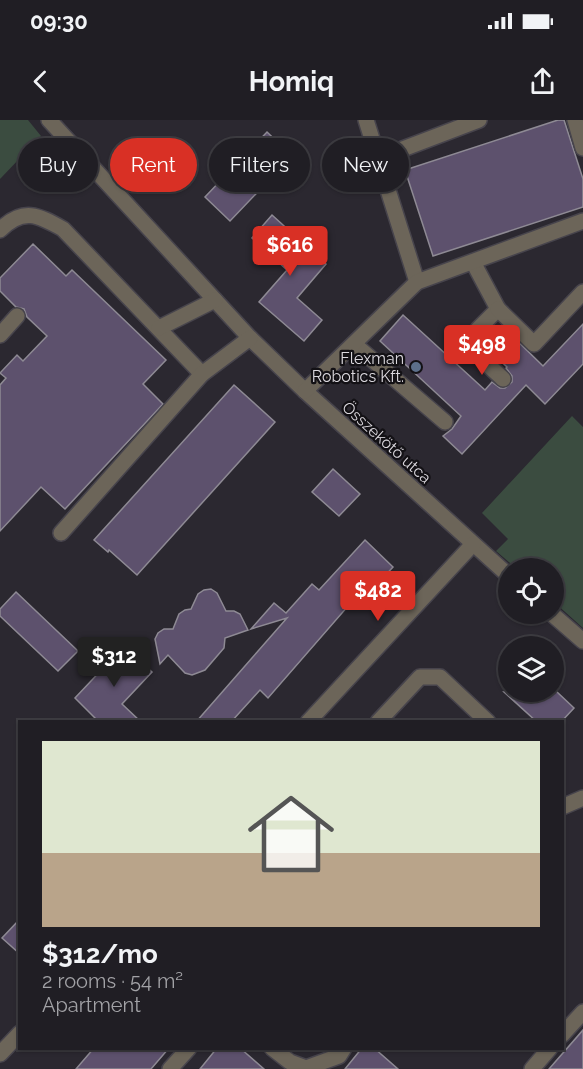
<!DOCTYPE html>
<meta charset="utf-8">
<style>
body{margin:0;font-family:Raleway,sans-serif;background:#28272c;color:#f1f3f6;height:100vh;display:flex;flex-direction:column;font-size:22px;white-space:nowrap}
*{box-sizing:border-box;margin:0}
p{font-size:20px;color:#a2a2a6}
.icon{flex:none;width:33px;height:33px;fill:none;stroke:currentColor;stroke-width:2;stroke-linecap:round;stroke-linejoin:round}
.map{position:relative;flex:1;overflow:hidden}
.side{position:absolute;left:18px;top:600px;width:546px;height:330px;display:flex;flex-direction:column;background:#201e24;border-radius:0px;box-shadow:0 2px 4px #0004,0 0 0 2px #3d3c41}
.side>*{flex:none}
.guide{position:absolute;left:18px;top:18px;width:548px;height:54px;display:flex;gap:12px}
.buttons{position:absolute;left:498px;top:438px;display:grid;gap:12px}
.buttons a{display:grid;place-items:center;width:66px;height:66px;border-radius:50%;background:#201e24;box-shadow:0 2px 4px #0004,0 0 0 2px #3d3c41;font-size:30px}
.price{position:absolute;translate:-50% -51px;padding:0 14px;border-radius:6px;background:#d93025;color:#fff;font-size:20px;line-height:39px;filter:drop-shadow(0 2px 3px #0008)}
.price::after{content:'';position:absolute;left:50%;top:36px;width:18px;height:14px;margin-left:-9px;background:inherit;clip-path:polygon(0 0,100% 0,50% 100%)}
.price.on{background:#222;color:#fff}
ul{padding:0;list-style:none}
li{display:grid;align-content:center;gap:12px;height:318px;padding:0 24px}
li span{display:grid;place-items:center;height:186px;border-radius:0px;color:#555}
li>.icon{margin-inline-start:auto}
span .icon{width:108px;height:108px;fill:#fffc;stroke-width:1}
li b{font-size:26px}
.pill{padding:0 21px;border-radius:27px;background:#201e24;box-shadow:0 2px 4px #0004,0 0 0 2px #3d3c41;font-size:21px;line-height:54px}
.pill.on{background:#d93025;color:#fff}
.status{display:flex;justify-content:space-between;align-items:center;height:42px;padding:0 30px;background:#201e24;direction:ltr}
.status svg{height:16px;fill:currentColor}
header{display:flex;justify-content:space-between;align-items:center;height:78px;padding:0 24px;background:#201e24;font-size:27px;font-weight:700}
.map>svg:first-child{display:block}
.green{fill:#3b4c40}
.building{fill:#5d516d;stroke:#8e8a94;stroke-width:1.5}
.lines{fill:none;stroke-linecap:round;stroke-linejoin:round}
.minor-casing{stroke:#47444c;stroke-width:18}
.minor{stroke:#6c6559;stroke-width:15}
.service-dot{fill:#5c6f8a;stroke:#131115;stroke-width:2}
.labels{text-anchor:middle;stroke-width:4.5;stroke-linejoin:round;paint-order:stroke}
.poi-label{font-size:16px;fill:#dbd8de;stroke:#131115;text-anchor:end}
.street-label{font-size:16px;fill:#dbd8de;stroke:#131115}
</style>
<div class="status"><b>09:30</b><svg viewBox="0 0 49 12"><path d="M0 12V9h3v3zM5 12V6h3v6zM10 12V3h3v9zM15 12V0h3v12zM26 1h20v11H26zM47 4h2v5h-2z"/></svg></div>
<header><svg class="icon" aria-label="back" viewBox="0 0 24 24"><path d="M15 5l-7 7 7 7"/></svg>Homiq<svg class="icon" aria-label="share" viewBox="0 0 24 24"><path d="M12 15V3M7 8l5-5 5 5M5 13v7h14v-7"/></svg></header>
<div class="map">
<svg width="583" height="949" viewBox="0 0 583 949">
<rect width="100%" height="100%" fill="#2b2830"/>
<!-- green -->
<g class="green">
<polygon points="0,0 28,0 41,16 0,59"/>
<polygon points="572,296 583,307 583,508 554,482 554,448 516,448 496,431 508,419 482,393"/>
</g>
<!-- building -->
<g class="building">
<polygon points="558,0 564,0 583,59 583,87 433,136 405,50"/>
<polygon points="267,12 292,36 230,101 205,77"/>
<polygon points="272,95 326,144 297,178 322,200 304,221 259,182 287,150 252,118"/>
<polygon points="33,124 66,156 72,150 166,240 143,264 163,284 65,389 41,367 0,411 0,265 6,258 0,253 17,235 23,241 47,216 27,197 24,189 16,187 0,171 0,158"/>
<polygon points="403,195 485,270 492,262 500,268 505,268 512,262 512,256 506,248 507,247 490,231 489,225 488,222 503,207 543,246 583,204 583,244 545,284 526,265 462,334 443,316 452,309 461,296 380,221"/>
<polygon points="234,265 275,302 137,455 109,430 108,432 94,420"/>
<polygon points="333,349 360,374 339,396 312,372"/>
<polygon points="365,420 393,447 360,483 355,478 268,578 260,570 231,602 196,602 287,498 251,509 274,483 286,493 312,464 319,470"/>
<polygon points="211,469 217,473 226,491 234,491 240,494 248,510 225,518 224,528 205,550 192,555 185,553 168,535 160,544 155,519 158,513 164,509 173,509 179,494 185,490 191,489 198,474 204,470"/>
<polygon points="16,472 78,531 58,551 0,496 0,489"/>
<polygon points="124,526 152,552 122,584 141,602 99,602 75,578"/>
<polygon points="504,572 557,572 574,588 561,602 537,602"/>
<polygon points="20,799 20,834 2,818"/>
<polygon points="583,910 583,949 549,949"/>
<polygon points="94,928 169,928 151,949 76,949"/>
<polygon points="217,928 240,928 264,949 200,949"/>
<polygon points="362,928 374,928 398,949 345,949"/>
</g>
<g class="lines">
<defs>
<g id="minor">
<polyline points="49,0 250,218 305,271 508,455"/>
<polyline points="366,0 417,162"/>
<polyline points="575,0 583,28"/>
<polyline points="379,38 479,0"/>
<path d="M0 110C23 87 38 95 63 109L202 254"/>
<path d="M473 142 498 189 478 209C478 239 482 239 503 259"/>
<polyline points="498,189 534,224 583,172"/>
<polyline points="159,208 215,180"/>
<polyline points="0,215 17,196"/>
<polyline points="354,224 445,302"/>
<polyline points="305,271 417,162 583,101"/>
<polyline points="61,413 202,254 250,218"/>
<polyline points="552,494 583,521"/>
<polyline points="308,602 473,424"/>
<polyline points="378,602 420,557 440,557 488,602"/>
<polyline points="562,687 583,678"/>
<polyline points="562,915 583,892"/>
<polyline points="272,928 290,942 306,948 339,936 344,928"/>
<polyline points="0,934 20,913"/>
<polyline points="170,949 189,928"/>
<polyline points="532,949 550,928"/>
</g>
</defs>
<!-- minor casing -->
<use href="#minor" class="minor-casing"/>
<!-- minor -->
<use href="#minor" class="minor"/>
</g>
<!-- markers -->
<circle class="service-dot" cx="416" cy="247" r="6"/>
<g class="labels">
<!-- poi labels -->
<g class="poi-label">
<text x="404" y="244">Flexman<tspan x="404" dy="18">Robotics Kft.</tspan></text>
</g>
<!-- street labels -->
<g class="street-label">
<text transform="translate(387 322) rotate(42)" y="6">Összekötő utca</text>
</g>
</g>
</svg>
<div class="buttons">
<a><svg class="icon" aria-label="locate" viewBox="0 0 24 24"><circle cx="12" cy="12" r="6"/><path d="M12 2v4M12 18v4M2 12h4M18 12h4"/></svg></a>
<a><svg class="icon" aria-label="layers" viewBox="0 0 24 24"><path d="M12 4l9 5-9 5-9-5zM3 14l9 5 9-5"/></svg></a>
</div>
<b class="price" style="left:290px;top:157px">$616</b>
<b class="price" style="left:482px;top:256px">$498</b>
<b class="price" style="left:378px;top:502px">$482</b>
<b class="price on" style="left:114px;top:568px">$312</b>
<div class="guide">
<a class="pill">Buy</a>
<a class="pill on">Rent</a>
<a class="pill">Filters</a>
<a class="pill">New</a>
</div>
<section class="side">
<ul>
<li><span style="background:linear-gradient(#dfe7d0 60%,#b9a48a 0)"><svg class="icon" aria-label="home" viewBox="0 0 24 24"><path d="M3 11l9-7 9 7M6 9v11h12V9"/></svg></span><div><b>$312/mo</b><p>2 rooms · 54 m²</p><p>Apartment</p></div></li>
</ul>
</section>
</div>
